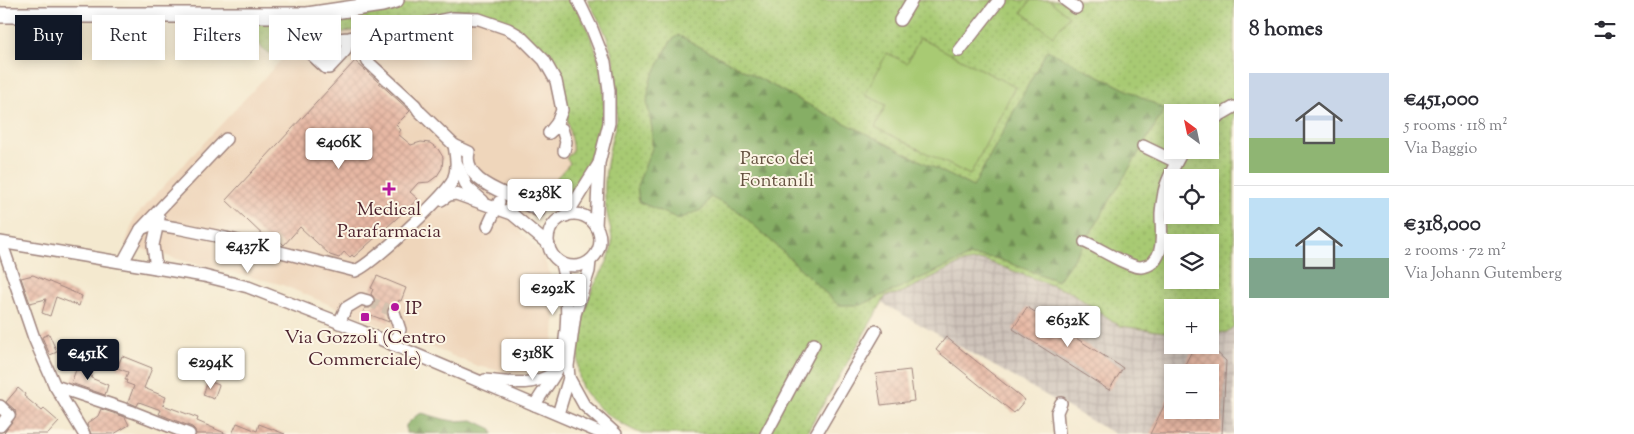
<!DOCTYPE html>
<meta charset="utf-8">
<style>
body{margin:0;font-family:"Sorts Mill Goudy",serif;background:#f2f2f3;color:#2b2b33;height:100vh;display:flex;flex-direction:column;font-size:19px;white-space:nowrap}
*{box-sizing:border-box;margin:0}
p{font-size:16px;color:#7c7c81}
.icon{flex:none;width:28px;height:28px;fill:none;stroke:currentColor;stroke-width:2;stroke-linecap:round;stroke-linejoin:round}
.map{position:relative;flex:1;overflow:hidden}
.drawer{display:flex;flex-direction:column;background:#fff;width:400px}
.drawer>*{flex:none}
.top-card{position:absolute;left:15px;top:15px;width:475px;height:45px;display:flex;gap:10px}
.needle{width:32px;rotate:327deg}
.buttons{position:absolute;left:1164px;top:104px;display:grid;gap:10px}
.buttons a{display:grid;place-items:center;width:55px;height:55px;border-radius:0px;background:#fff;box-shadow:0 2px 12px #0003;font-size:25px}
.price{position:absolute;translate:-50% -42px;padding:0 11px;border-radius:5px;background:#fff;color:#222;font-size:16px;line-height:32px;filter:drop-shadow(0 1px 2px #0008)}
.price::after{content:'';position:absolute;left:50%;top:30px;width:15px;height:11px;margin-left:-8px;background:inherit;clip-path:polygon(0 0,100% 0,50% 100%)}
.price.on{background:#111827;color:#fff}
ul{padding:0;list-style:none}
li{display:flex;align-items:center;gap:15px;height:125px;padding:0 15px}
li+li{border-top:1px solid #e1e1e2}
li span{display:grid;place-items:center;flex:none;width:140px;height:100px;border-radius:0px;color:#555}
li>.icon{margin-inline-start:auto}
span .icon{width:60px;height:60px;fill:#fffc;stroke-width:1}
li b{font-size:21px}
h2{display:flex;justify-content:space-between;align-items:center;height:60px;padding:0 15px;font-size:21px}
.chip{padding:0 18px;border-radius:0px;background:#fff;box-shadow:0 2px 12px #0003;font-size:18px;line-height:45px}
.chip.on{background:#111827;color:#fff}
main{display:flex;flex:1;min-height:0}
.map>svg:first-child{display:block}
.built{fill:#efd6bb}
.industrial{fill:url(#industrial-grid);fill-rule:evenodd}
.grass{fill:url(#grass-dots);stroke:#79744f;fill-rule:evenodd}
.forest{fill:url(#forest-firs);stroke:#686648}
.garden{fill:#a8ca73;stroke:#79744f}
.building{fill:url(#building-cross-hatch)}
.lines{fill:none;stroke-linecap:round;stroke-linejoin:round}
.minor-tunnel{stroke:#d2c1ae;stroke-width:11;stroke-dasharray:11 5.5;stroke-linecap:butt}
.minor-casing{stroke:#9f847d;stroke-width:14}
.major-casing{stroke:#9f847d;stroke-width:18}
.minor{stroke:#fff;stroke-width:11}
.major{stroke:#fff;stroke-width:15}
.poi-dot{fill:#b5179e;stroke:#fcf5e5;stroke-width:2}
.labels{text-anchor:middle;stroke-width:4;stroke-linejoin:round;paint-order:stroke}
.park-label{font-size:19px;fill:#665241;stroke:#fcf5e5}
.poi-label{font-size:19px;fill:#4a1f2b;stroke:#fcf5e5}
</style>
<main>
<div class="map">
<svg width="1234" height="434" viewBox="0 0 1234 434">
<defs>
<pattern id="industrial-grid" width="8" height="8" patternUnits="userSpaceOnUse" patternTransform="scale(1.25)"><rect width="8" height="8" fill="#cdc2b9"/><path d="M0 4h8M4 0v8" fill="none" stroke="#b2a69f"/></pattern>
<pattern id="grass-dots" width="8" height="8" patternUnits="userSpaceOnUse" patternTransform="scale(1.25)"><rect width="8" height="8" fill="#a8ca73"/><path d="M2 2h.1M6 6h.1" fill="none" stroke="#92ad64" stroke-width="1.8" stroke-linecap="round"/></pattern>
<pattern id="forest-firs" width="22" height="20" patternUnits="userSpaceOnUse" patternTransform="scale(1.25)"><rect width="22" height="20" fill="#86ae65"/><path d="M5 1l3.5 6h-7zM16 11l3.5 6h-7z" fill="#708d53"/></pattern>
<pattern id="building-cross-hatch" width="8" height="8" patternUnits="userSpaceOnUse" patternTransform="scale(1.25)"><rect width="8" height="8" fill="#e7b8a4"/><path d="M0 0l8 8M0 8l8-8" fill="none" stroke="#c89e8d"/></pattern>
</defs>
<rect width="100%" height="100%" fill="#fcf5e5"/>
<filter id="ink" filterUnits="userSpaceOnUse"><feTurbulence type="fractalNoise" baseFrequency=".02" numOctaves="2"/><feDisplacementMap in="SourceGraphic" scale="10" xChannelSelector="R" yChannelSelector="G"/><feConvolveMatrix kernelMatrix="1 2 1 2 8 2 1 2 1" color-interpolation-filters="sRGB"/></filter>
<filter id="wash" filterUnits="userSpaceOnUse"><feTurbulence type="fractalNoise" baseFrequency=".0096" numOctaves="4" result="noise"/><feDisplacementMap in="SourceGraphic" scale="20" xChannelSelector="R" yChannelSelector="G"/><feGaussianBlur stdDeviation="1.12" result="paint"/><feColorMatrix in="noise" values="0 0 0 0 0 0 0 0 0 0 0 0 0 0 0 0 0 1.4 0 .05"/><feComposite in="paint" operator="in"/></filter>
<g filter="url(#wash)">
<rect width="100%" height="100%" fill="#f4e9cf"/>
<!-- built -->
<polygon class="built" points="456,10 481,11 504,18 526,32 542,48 562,85 575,147 572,163 541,198 519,231 528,239 542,255 549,271 556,299 554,336 550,355 544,364 530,372 517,374 477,366 280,284 188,262 125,244 135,217 292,48 308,35"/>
<!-- industrial -->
<path class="industrial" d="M984 260 1072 293 1120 326 1172 333V345H1210V334L1227 332 1234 326V434H1115L882 303 886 296 901 293 961 263ZM1172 372H1210V410H1172Z"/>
<!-- grass -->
<g class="grass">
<path d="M423 0H573C585 24 598 47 602 75 608 114 600 161 573 191 569 195 565 201 558 203 551 205 543 204 536 203L537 199 570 163 566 158 573 150 561 87 544 52 532 40 518 29 505 21 487 15 465 11H452L391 25 311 37 278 56 264 51 254 36 248 20 367 13Z"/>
<path d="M587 0H1234V326L1227 332 1210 334V308H1172V333L1120 326 1072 293 984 260 961 263 901 293 886 296 806 434H642C621 425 598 411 584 391 571 371 582 313 591 292 598 276 611 261 612 243 612 228 605 212 605 198 604 183 606 167 609 153 610 144 613 135 615 127 619 99 617 67 608 40 603 26 595 13 587 0ZM1172 112H1210V150H1172ZM1172 178H1210V215H1172ZM1172 242H1210V280H1172Z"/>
</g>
<!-- forest -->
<g class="forest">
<polygon points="678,35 813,107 973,187 1047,50 1165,109 1085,242 1058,281 995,258 970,256 861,305 838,305 779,248 738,211 710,197 703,209 679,219 639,202 637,186 652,148 652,129 647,102 650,81 670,42"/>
<polygon points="422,413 443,419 454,421 473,420 492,429 493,434 406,433 406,425 417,415"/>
</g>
<!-- garden -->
<g class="garden">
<polygon points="1031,0 1049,0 1069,16 1053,36 1022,12"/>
<polygon points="920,38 1015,87 970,175 875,127 886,105 865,95 887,53 907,63"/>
</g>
<g id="blocks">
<!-- building -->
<g class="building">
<polygon points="355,61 410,111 396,125 401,130 398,134 411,145 421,142 430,143 438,149 443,157 442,168 437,176 429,182 418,183 410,192 418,199 354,257 352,255 350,257 344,252 339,258 330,255 300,227 284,245 275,237 269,241 226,200"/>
<polygon points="33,275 82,296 79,306 56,297 50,316 42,313 46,299 30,303 21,278"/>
<polygon points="377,276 406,288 401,301 399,300 397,305 391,305 387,310 389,322 363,312 365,308 370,308 375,304 375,299 371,294 373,289 371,288"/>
<polygon points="1027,307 1123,368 1109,390 1013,329"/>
<polygon points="49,334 57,352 50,355 42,337"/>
<polygon points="946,337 1025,400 1014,413 936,350"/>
<polygon points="1195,345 1209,345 1226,361 1222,434 1150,434 1172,390 1172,410 1210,410 1210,372 1181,372"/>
<polygon points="122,356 152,368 144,388 166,397 163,405 198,418 197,421 227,434 196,434 195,430 192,427 159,414 161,410 139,402 137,406 128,402 134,386 126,383 127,380 125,380 128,372 117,368"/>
<polygon points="80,365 93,370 91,378 108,385 105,395 71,383 76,370 78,371"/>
<polygon points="910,370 914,401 881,405 876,374"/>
<polygon points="208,381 219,385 214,399 203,395"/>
<polygon points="18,388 25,394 24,396 42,411 44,409 59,422 48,434 6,434 4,432 16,416 15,410 6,402"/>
<polygon points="101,409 125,417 129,425 114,434 91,434 87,424 98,416"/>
<polygon points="237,423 257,431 259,424 285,434 232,434"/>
</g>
</g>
</g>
<g filter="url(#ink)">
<use href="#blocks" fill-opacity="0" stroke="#9f847d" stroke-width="1"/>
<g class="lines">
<!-- minor-tunnel -->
<polyline class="minor-tunnel" points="368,301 394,312"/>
<defs>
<g id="minor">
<polyline points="578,0 592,29 605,62 609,91 609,123 599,163 596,226"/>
<polyline points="1065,0 1076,8"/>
<polyline points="900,20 912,0"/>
<path d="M389 32 380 38 366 53 365 55 368 62 415 105 419 111 454 145 469 152C463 177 492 188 510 196 520 201 529 206 539 211"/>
<polyline points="349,38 345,51 329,68 326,68 312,55 312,53 323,40 349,38 393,30 452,18 479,19 508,29 520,36 544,60 556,81 562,110 557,123 549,133"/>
<polyline points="959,51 999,0"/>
<polyline points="1210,121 1234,107"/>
<polyline points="549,133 555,128 562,129 566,142 564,151"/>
<polyline points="1143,146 1176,162"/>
<polyline points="457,164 467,187 483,201"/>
<polyline points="441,200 449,195 456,194 512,214 549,245"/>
<circle cx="574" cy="240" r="26"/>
<polyline points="566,216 598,165"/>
<polyline points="488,226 499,202"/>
<path d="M141 229 153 224 177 228 226 238 355 271C370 266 447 195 453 180 458 169 456 157 454 145"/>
<polyline points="0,242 204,276 248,287 361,331 603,434"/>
<path d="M1085 242C1097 247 1130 268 1141 267 1167 264 1161 232 1161 215 1161 208 1163 199 1164 192 1167 178 1176 163 1183 150"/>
<polyline points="0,243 5,253 34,338 55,386 84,434"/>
<polyline points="123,262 141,229 226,139"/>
<polyline points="156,268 153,245 159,218"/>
<polyline points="339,323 346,308 361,299 368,301"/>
<polyline points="393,345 400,330 394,312"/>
<polyline points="569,378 584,405 616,434"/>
<path d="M485 380C510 382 531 387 552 374"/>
<polyline points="55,386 133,412 189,434"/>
<path d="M535 405C541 393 555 377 559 366 569 336 569 293 561 263"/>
<polyline points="0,406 9,415 0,426"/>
<polyline points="558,414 569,378 568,366 575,314 589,271 590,261"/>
<polyline points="766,434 814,344"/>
<polyline points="816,434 876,331"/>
<polyline points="1059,434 1057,412 1061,403"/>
</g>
<polyline id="major" points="0,15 307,15 382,4 396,0"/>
</defs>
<!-- minor casing -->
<use href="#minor" class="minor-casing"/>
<!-- major casing -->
<use href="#major" class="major-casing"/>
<!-- minor -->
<use href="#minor" class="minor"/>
<!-- major -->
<use href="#major" class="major"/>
</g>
</g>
<!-- markers -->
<g class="poi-dot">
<path d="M386.5 181.5h5v5h5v5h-5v5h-5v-5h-5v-5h5z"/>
<circle cx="395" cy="307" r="5"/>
<rect x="360" y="312" width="10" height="10" rx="2.5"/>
</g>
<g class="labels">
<!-- park labels -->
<g class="park-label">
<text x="777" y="164">Parco dei<tspan x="777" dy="22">Fontanili</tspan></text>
</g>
<!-- poi labels -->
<g class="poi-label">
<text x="389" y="215">Medical<tspan x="389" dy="22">Parafarmacia</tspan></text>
<text x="405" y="314" text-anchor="start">IP</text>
<text x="365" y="343">Via Gozzoli (Centro<tspan x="365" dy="22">Commerciale)</tspan></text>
</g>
</g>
</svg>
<div class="buttons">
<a><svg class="needle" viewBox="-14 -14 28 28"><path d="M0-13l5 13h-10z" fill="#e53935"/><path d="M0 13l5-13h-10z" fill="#7c7c81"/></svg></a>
<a><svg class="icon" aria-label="locate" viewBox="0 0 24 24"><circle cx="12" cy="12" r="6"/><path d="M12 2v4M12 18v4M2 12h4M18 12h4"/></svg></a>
<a><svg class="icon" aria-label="layers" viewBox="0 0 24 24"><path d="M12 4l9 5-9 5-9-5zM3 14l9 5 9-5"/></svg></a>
<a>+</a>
<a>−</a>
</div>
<b class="price" style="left:339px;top:170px">€406K</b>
<b class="price" style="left:540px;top:221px">€238K</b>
<b class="price" style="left:248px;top:274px">€437K</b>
<b class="price" style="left:553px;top:316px">€292K</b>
<b class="price" style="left:1068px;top:348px">€632K</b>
<b class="price on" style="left:88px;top:381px">€451K</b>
<b class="price" style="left:533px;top:381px">€318K</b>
<b class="price" style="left:211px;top:390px">€294K</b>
<div class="top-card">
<a class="chip on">Buy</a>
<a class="chip">Rent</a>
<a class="chip">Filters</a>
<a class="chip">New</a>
<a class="chip">Apartment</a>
</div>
</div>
<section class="drawer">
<h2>8 homes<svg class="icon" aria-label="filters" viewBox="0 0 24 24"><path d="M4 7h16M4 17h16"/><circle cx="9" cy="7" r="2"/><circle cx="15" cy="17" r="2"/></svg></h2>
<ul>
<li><span style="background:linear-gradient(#c9d6e8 65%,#8fb573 0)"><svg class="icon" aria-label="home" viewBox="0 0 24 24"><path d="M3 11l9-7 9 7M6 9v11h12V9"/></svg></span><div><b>€451,000</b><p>5 rooms · 118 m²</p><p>Via Baggio</p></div></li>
<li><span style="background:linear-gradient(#bfe0f5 60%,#7fa58c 0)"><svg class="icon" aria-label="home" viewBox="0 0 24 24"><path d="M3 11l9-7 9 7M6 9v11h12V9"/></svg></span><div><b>€318,000</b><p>2 rooms · 72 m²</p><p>Via Johann Gutemberg</p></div></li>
</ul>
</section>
</main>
